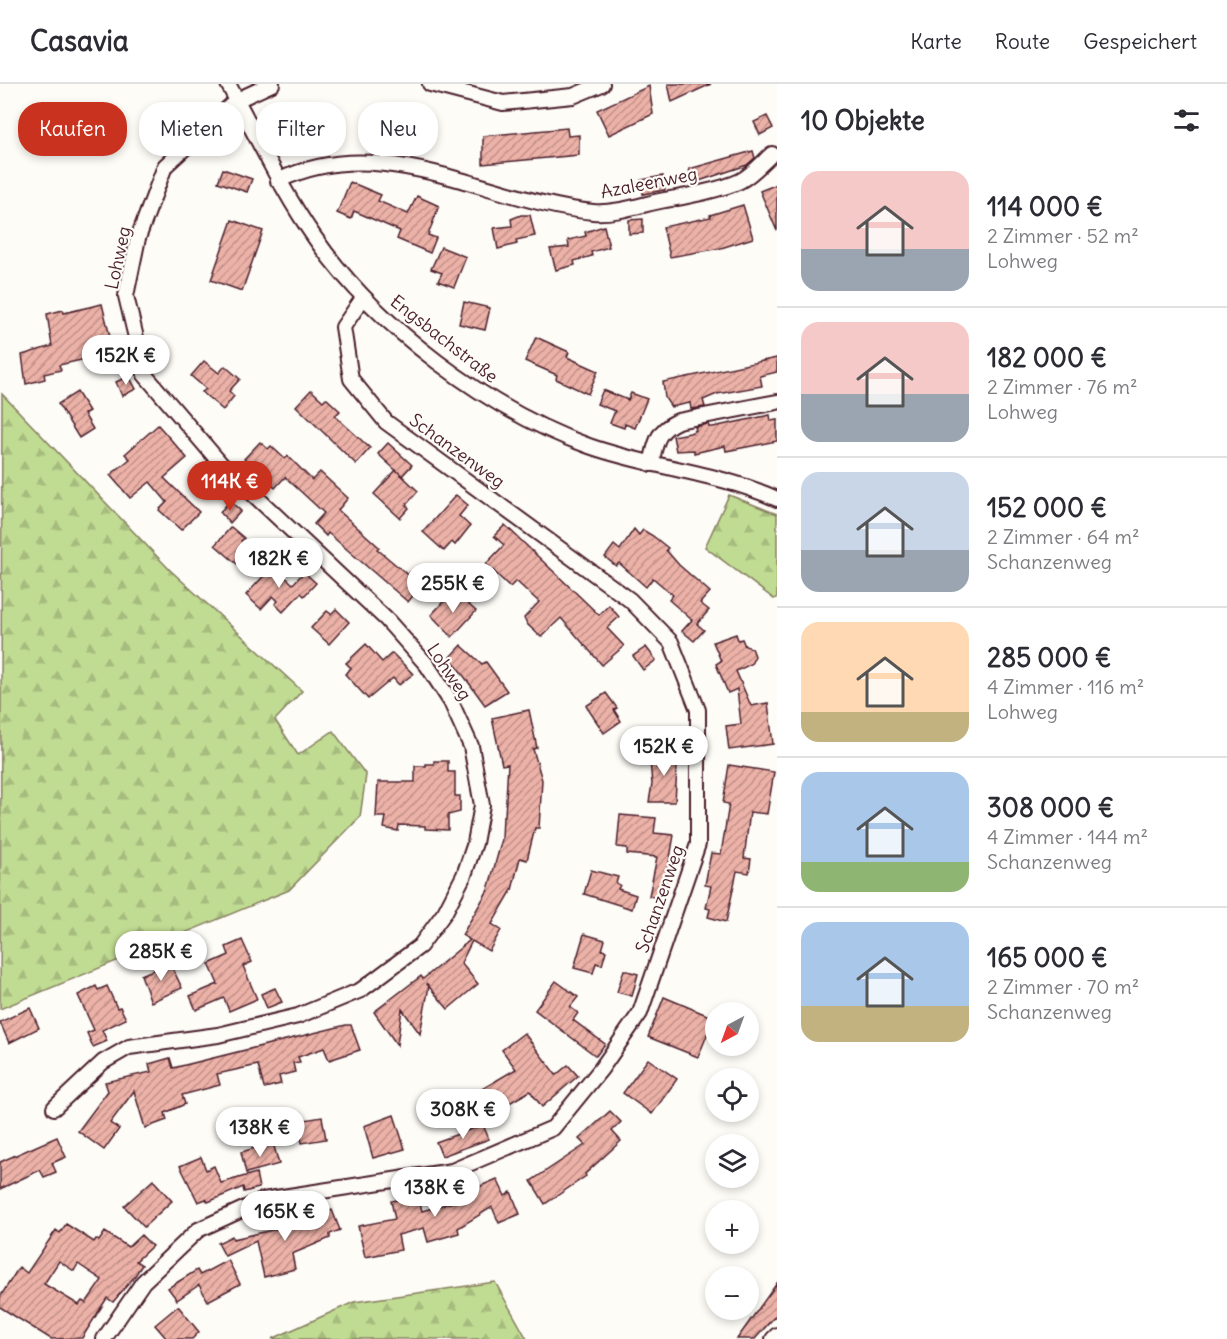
<!DOCTYPE html>
<html lang="de">
<meta charset="utf-8">
<style>
body{margin:0;font-family:Delius,sans-serif;background:#f7f7f7;color:#2b2b33;height:100vh;display:flex;flex-direction:column;font-size:22px;white-space:nowrap}
*{box-sizing:border-box;margin:0}
p{font-size:20px;color:#7c7c81}
.icon{flex:none;width:33px;height:33px;fill:none;stroke:currentColor;stroke-width:2;stroke-linecap:round;stroke-linejoin:round}
.map{position:relative;flex:1;overflow:hidden}
.panel{display:flex;flex-direction:column;background:#fff;width:450px}
.panel>*{flex:none}
.banner{position:absolute;left:18px;top:18px;width:570px;height:54px;display:flex;gap:12px}
.needle{width:39px;rotate:221deg}
.tools{position:absolute;left:705px;top:918px;display:grid;gap:12px}
.tools a{display:grid;place-items:center;width:54px;height:54px;border-radius:50%;background:#fff;box-shadow:0 3px 9px #0003;font-size:30px}
.price{position:absolute;translate:-50% -51px;padding:0 14px;border-radius:21px;background:#fff;color:#222;font-size:20px;line-height:39px;filter:drop-shadow(0 2px 3px #0008)}
.price::after{content:'';position:absolute;left:50%;top:36px;width:18px;height:14px;margin-left:-9px;background:inherit;clip-path:polygon(0 0,100% 0,50% 100%)}
.price.on{background:#c8321e;color:#fff}
ul{padding:0;list-style:none}
li{display:flex;align-items:center;gap:18px;height:150px;padding:0 24px}
li+li{border-top:2px solid #e1e1e2}
li span{display:grid;place-items:center;flex:none;width:168px;height:120px;border-radius:18px;color:#555}
li>.icon{margin-inline-start:auto}
span .icon{width:72px;height:72px;fill:#fffc;stroke-width:1}
li b{font-size:26px}
h2{display:flex;justify-content:space-between;align-items:center;height:72px;padding:0 24px;font-size:26px}
.tag{padding:0 21px;border-radius:24px;background:#fff;box-shadow:0 3px 9px #0003;font-size:21px;line-height:54px}
.tag.on{background:#c8321e;color:#fff}
header{display:flex;align-items:center;gap:36px;box-sizing:border-box;height:84px;padding:0 30px;background:#fff;border-bottom:2px solid #e1e1e2}
header strong{font-size:28px}
nav{display:flex;gap:33px;margin-inline-start:auto;font-size:21px}
main{display:flex;flex:1;min-height:0}
.map>svg:first-child{display:block}
.forest{fill:url(#forest-firs);stroke:#857d5e;stroke-width:1.5}
.building{fill:url(#building-hatch);stroke:#4a1f2b;stroke-width:1.5;fill-rule:evenodd}
.lines{fill:none;stroke-linecap:round;stroke-linejoin:round}
.street-casing{stroke:#4a1f2b;stroke-width:18}
.street{stroke:#fdfcf7;stroke-width:14}
.labels{text-anchor:middle;stroke-width:4.5;stroke-linejoin:round;paint-order:stroke}
.street-label{font-size:18px;fill:#4a1f2b;stroke:#fdfcf7}
</style>
<header>
<strong>Casavia</strong>
<nav><a>Karte</a><a>Route</a><a>Gespeichert</a></nav>
</header>
<main>
<div class="map">
<svg width="777" height="1255" viewBox="0 0 777 1255">
<defs>
<pattern id="forest-firs" width="22" height="20" patternUnits="userSpaceOnUse" patternTransform="scale(1.5)"><rect width="22" height="20" fill="#c0db92"/><path d="M5 1l3.5 6h-7zM16 11l3.5 6h-7z" fill="#a6bc7e"/></pattern>
<pattern id="building-hatch" width="6" height="6" patternUnits="userSpaceOnUse" patternTransform="scale(1.5)"><rect width="6" height="6" fill="#ecb2a8"/><path d="M-1 1l2-2M0 6l6-6M5 7l2-2" fill="none" stroke="#c19089"/></pattern>
</defs>
<rect width="100%" height="100%" fill="#fdfcf7"/>
<filter id="ink" filterUnits="userSpaceOnUse"><feTurbulence type="fractalNoise" baseFrequency=".0167" numOctaves="2"/><feDisplacementMap in="SourceGraphic" scale="12" xChannelSelector="R" yChannelSelector="G"/><feConvolveMatrix kernelMatrix="1 2 1 2 8 2 1 2 1" color-interpolation-filters="sRGB"/></filter>
<g filter="url(#ink)">
<!-- forest -->
<g class="forest">
<polygon points="2,310 170,486 302,607 275,636 298,671 333,647 366,691 360,733 289,806 0,925"/>
<polygon points="729,411 777,430 777,513 774,515 705,463"/>
<polygon points="495,1198 527,1255 272,1255 354,1218"/>
</g>
<!-- building -->
<g class="building">
<polygon points="668,0 711,0 672,18"/>
<polygon points="649,2 653,30 609,51 597,26"/>
<polygon points="767,32 773,44 760,51 754,38"/>
<polygon points="567,44 568,52 579,51 579,71 483,80 483,52"/>
<polygon points="753,67 755,74 747,81 693,99 689,85"/>
<polygon points="223,85 252,95 247,108 218,98"/>
<polygon points="663,92 665,106 643,110 641,96"/>
<polygon points="350,98 381,111 378,117 408,130 417,112 439,122 428,151 436,154 430,169 397,155 400,147 354,127 351,135 337,129"/>
<polygon points="777,100 777,147 760,107"/>
<polygon points="743,121 753,154 721,164 670,173 663,143 711,133 710,131"/>
<polygon points="521,131 530,131 535,152 516,156 517,160 498,165 494,144 512,142 511,135"/>
<polygon points="643,135 643,149 629,150 629,136"/>
<polygon points="232,136 263,147 242,207 211,196"/>
<polygon points="604,142 609,163 591,168 592,172 574,177 575,181 556,186 550,165 569,163 568,156 586,152 585,148"/>
<polygon points="441,163 466,173 454,203 438,197 442,189 431,185"/>
<polygon points="464,218 490,224 485,246 459,240"/>
<polygon points="102,220 115,273 100,277 99,272 59,281 61,286 44,290 45,295 26,300 22,271 52,262 47,230 63,226 64,229"/>
<polygon points="536,253 569,268 567,273 598,287 588,310 556,295 557,291 525,277"/>
<polygon points="777,274 777,288 760,292 762,302 717,310 703,316 705,323 691,325 690,319 671,323 665,314 663,298"/>
<polygon points="204,277 219,289 225,282 240,295 229,307 234,312 223,326 202,308 206,305 191,292"/>
<polygon points="129,292 136,305 122,312 116,298"/>
<polygon points="311,306 323,317 326,314 340,327 335,332 370,364 356,380 296,322"/>
<polygon points="603,306 628,316 631,309 647,315 635,344 625,340 624,344 610,339 615,327 597,320"/>
<polygon points="77,308 89,327 84,330 93,345 79,354 58,320"/>
<polygon points="770,331 771,337 777,336 777,357 726,367 725,362 694,369 694,366 676,367 673,352 690,349 696,346 695,343 708,340 709,343 713,343"/>
<polygon points="158,341 187,374 164,394 199,428 181,446 159,426 167,418 150,398 130,414 110,391 130,375 125,370"/>
<polygon points="260,358 268,365 271,362 285,375 288,372 312,396 320,388 348,414 338,426 379,463 377,465 408,491 410,488 423,499 408,518 328,449 326,452 314,440 324,429 285,393 275,404 244,375"/>
<polygon points="388,359 412,381 402,392 378,370"/>
<polygon points="396,386 418,407 406,421 409,424 400,434 374,410"/>
<polygon points="456,411 468,421 459,432 470,442 455,461 452,458 444,467 423,448"/>
<polygon points="230,417 241,427 230,439 220,428"/>
<polygon points="505,441 599,531 609,521 619,533 607,544 624,562 602,581 561,534 541,553 528,541 524,534 539,518 516,497 510,503 486,480 504,461 494,452"/>
<polygon points="231,443 244,454 241,457 251,464 237,480 215,461"/>
<polygon points="634,445 639,451 643,446 653,452 668,464 666,466 679,481 710,508 700,519 709,526 697,540 704,546 694,557 682,547 692,536 669,516 673,511 653,494 646,503 619,479 616,482 605,473 614,461 620,466"/>
<polygon points="273,482 293,500 304,488 316,499 304,512 301,509 283,528 275,520 278,517 273,512 261,525 246,511"/>
<polygon points="453,507 476,527 452,553 431,531"/>
<polygon points="336,525 349,538 329,560 311,544 327,527 331,530"/>
<polygon points="736,550 738,556 742,555 745,562 752,564 755,572 751,580 736,587 751,622 768,619 773,660 729,666 726,642 741,640 737,605 728,609 716,580 721,577 713,558"/>
<polygon points="366,560 382,578 392,569 413,590 399,601 393,594 368,615 345,590 351,584 346,579"/>
<polygon points="461,561 482,580 486,578 507,607 485,621 450,573"/>
<polygon points="646,563 656,576 643,586 633,572"/>
<polygon points="606,609 617,624 614,626 621,637 604,649 586,622"/>
<polygon points="529,626 537,664 533,665 542,696 539,744 535,744 527,776 520,774 512,806 492,840 501,846 489,867 472,857 461,879 478,900 448,925 426,899 429,902 420,950 402,925 397,961 374,928 421,892 423,895 470,856 462,851 488,806 502,755 503,732 505,732 508,680 502,681 492,634"/>
<polygon points="663,664 678,665 675,718 649,718 652,700 650,676 663,677"/>
<polygon points="434,677 448,677 448,688 455,688 455,712 460,712 460,728 448,731 448,746 425,745 425,742 399,741 398,747 384,744 386,733 376,733 378,698 415,698 415,682 426,682 426,680 434,680"/>
<polygon points="729,681 774,688 767,730 750,728 744,774 751,775 749,789 737,787 726,838 708,833 710,825 706,824 711,802 705,801 711,769 721,770 729,720 723,719"/>
<polygon points="620,731 656,734 654,749 674,751 663,815 649,812 657,773 627,770 627,764 617,763"/>
<polygon points="591,786 618,793 616,799 620,801 618,805 636,811 632,825 584,810"/>
<polygon points="584,850 605,856 602,866 606,867 602,881 596,879 593,889 574,884"/>
<polygon points="242,856 252,878 243,882 257,915 229,927 224,914 196,926 190,912 218,900 209,880 229,871 226,863"/>
<polygon points="170,879 182,904 151,918 141,891"/>
<polygon points="624,886 638,890 632,912 617,908"/>
<polygon points="556,897 578,913 570,923 578,929 573,936 605,960 596,972 535,926"/>
<polygon points="96,902 98,906 107,902 117,924 120,923 126,935 102,946 107,957 93,963 87,949 94,946 78,911"/>
<polygon points="275,904 282,918 267,924 261,910"/>
<polygon points="664,913 714,934 698,973 648,953"/>
<polygon points="30,924 39,944 9,959 0,938"/>
<polygon points="346,941 351,941 360,966 329,976 324,964 298,973 300,978 293,979 295,988 279,992 281,1000 264,1004 258,981 217,990 220,1001 182,1011 185,1020 165,1029 167,1036 145,1044 134,1007 110,1039 119,1045 104,1066 78,1047 108,1007 105,998 151,988 149,980 170,974 173,984"/>
<polygon points="524,949 556,991 568,981 578,992 542,1023 530,1007 492,1029 494,1034 480,1040 465,1015 516,985 502,966"/>
<polygon points="648,975 677,995 652,1030 623,1009"/>
<polygon points="610,1027 621,1038 612,1047 621,1057 585,1090 586,1092 545,1120 531,1097 585,1061 579,1055"/>
<polygon points="394,1031 405,1065 373,1074 364,1042"/>
<polygon points="322,1033 326,1055 302,1059 298,1037"/>
<polygon points="483,1041 489,1055 442,1072 436,1058"/>
<polygon points="57,1053 66,1073 52,1079 56,1088 44,1093 40,1086 0,1105 0,1078"/>
<polygon points="273,1059 279,1080 246,1089 241,1068"/>
<polygon points="201,1073 206,1086 214,1082 221,1099 256,1089 259,1104 244,1108 243,1103 208,1118 206,1115 198,1118 180,1082"/>
<polygon points="497,1095 505,1112 511,1108 520,1130 499,1139 492,1123 458,1144 459,1149 428,1158 424,1144 398,1151 401,1166 365,1173 358,1142 395,1135 391,1117 418,1112 422,1127 471,1113 469,1107"/>
<polygon points="153,1096 172,1117 144,1143 124,1122"/>
<polygon points="332,1126 340,1146 330,1150 330,1154 292,1170 295,1185 264,1193 256,1157 225,1172 218,1159 232,1152 233,1155 299,1140"/>
<path d="M66 1140 94 1158 96 1155 99 1157 105 1148 128 1163 141 1151 152 1162 136 1177 142 1181 134 1193 113 1218 107 1214 82 1254 51 1255 0 1223V1213L19 1183 27 1189 56 1146 60 1149ZM59 1177 74 1187 78 1180 102 1196 86 1219 82 1217 79 1221 44 1200Z"/>
<polygon points="228,1176 240,1200 208,1217 199,1201 177,1216 168,1204 197,1186 200,1191"/>
<polygon points="777,1199 777,1230 755,1255 737,1255"/>
<polygon points="178,1222 199,1248 192,1255 167,1255 155,1241"/>
</g>
<g class="lines">
<defs>
<g id="street">
<path d="M228 0C257 52 281 106 315 154 376 242 489 327 589 362 651 384 718 388 777 415"/>
<polyline points="430,0 503,19 573,12 602,0"/>
<path d="M278 97C382 45 489 118 593 128 616 130 643 120 665 116 684 113 724 105 740 97 752 91 762 79 772 70"/>
<path d="M651 380C656 359 656 347 678 337L777 318"/>
<polyline points="54,1024 103,978 129,963 218,951 298,932 361,906 420,862 445,828 464,791 475,759 482,721 471,662 451,618 427,581 387,536 221,380 145,291 126,212 138,154 165,82 237,16 272,0"/>
<polyline points="104,1255 143,1198 198,1146 263,1116 452,1087 553,1044 601,985 640,929 698,760 698,626 671,558 630,516 386,338 351,295 343,243 363,214"/>
<polyline points="773,1255 777,1251"/>
</g>
</defs>
<!-- street casing -->
<use href="#street" class="street-casing"/>
<!-- street -->
<use href="#street" class="street"/>
</g>
</g>
<g class="labels">
<!-- street labels -->
<g class="street-label">
<text transform="translate(649 99) rotate(-11)" y="6">Azaleenweg</text>
<text transform="translate(118 174) rotate(-78)" y="6">Lohweg</text>
<text transform="translate(444 255) rotate(38)" y="6">Engsbachstraße</text>
<text transform="translate(457 367) rotate(36)" y="6">Schanzenweg</text>
<text transform="translate(449 588) rotate(56)" y="6">Lohweg</text>
<text transform="translate(660 815) rotate(-71)" y="6">Schanzenweg</text>
</g>
</g>
</svg>
<div class="tools">
<a><svg class="needle" viewBox="-14 -14 28 28"><path d="M0-13l5 13h-10z" fill="#e53935"/><path d="M0 13l5-13h-10z" fill="#7c7c81"/></svg></a>
<a><svg class="icon" aria-label="locate" viewBox="0 0 24 24"><circle cx="12" cy="12" r="6"/><path d="M12 2v4M12 18v4M2 12h4M18 12h4"/></svg></a>
<a><svg class="icon" aria-label="layers" viewBox="0 0 24 24"><path d="M12 4l9 5-9 5-9-5zM3 14l9 5 9-5"/></svg></a>
<a>+</a>
<a>−</a>
</div>
<b class="price" style="left:126px;top:302px">152K €</b>
<b class="price on" style="left:230px;top:428px">114K €</b>
<b class="price" style="left:279px;top:505px">182K €</b>
<b class="price" style="left:453px;top:530px">255K €</b>
<b class="price" style="left:664px;top:693px">152K €</b>
<b class="price" style="left:161px;top:898px">285K €</b>
<b class="price" style="left:463px;top:1056px">308K €</b>
<b class="price" style="left:260px;top:1074px">138K €</b>
<b class="price" style="left:435px;top:1134px">138K €</b>
<b class="price" style="left:285px;top:1158px">165K €</b>
<div class="banner">
<a class="tag on">Kaufen</a>
<a class="tag">Mieten</a>
<a class="tag">Filter</a>
<a class="tag">Neu</a>
</div>
</div>
<section class="panel">
<h2>10 Objekte<svg class="icon" aria-label="filters" viewBox="0 0 24 24"><path d="M4 7h16M4 17h16"/><circle cx="9" cy="7" r="2"/><circle cx="15" cy="17" r="2"/></svg></h2>
<ul>
<li><span style="background:linear-gradient(#f6c9c9 65%,#9aa5b1 0)"><svg class="icon" aria-label="home" viewBox="0 0 24 24"><path d="M3 11l9-7 9 7M6 9v11h12V9"/></svg></span><div><b>114 000 €</b><p>2 Zimmer · 52 m²</p><p>Lohweg</p></div></li>
<li><span style="background:linear-gradient(#f6c9c9 60%,#9aa5b1 0)"><svg class="icon" aria-label="home" viewBox="0 0 24 24"><path d="M3 11l9-7 9 7M6 9v11h12V9"/></svg></span><div><b>182 000 €</b><p>2 Zimmer · 76 m²</p><p>Lohweg</p></div></li>
<li><span style="background:linear-gradient(#c9d6e8 65%,#9aa5b1 0)"><svg class="icon" aria-label="home" viewBox="0 0 24 24"><path d="M3 11l9-7 9 7M6 9v11h12V9"/></svg></span><div><b>152 000 €</b><p>2 Zimmer · 64 m²</p><p>Schanzenweg</p></div></li>
<li><span style="background:linear-gradient(#ffd9b3 75%,#c2b280 0)"><svg class="icon" aria-label="home" viewBox="0 0 24 24"><path d="M3 11l9-7 9 7M6 9v11h12V9"/></svg></span><div><b>285 000 €</b><p>4 Zimmer · 116 m²</p><p>Lohweg</p></div></li>
<li><span style="background:linear-gradient(#a9c7e8 75%,#8fb573 0)"><svg class="icon" aria-label="home" viewBox="0 0 24 24"><path d="M3 11l9-7 9 7M6 9v11h12V9"/></svg></span><div><b>308 000 €</b><p>4 Zimmer · 144 m²</p><p>Schanzenweg</p></div></li>
<li><span style="background:linear-gradient(#a9c7e8 70%,#c2b280 0)"><svg class="icon" aria-label="home" viewBox="0 0 24 24"><path d="M3 11l9-7 9 7M6 9v11h12V9"/></svg></span><div><b>165 000 €</b><p>2 Zimmer · 70 m²</p><p>Schanzenweg</p></div></li>
</ul>
</section>
</main>
